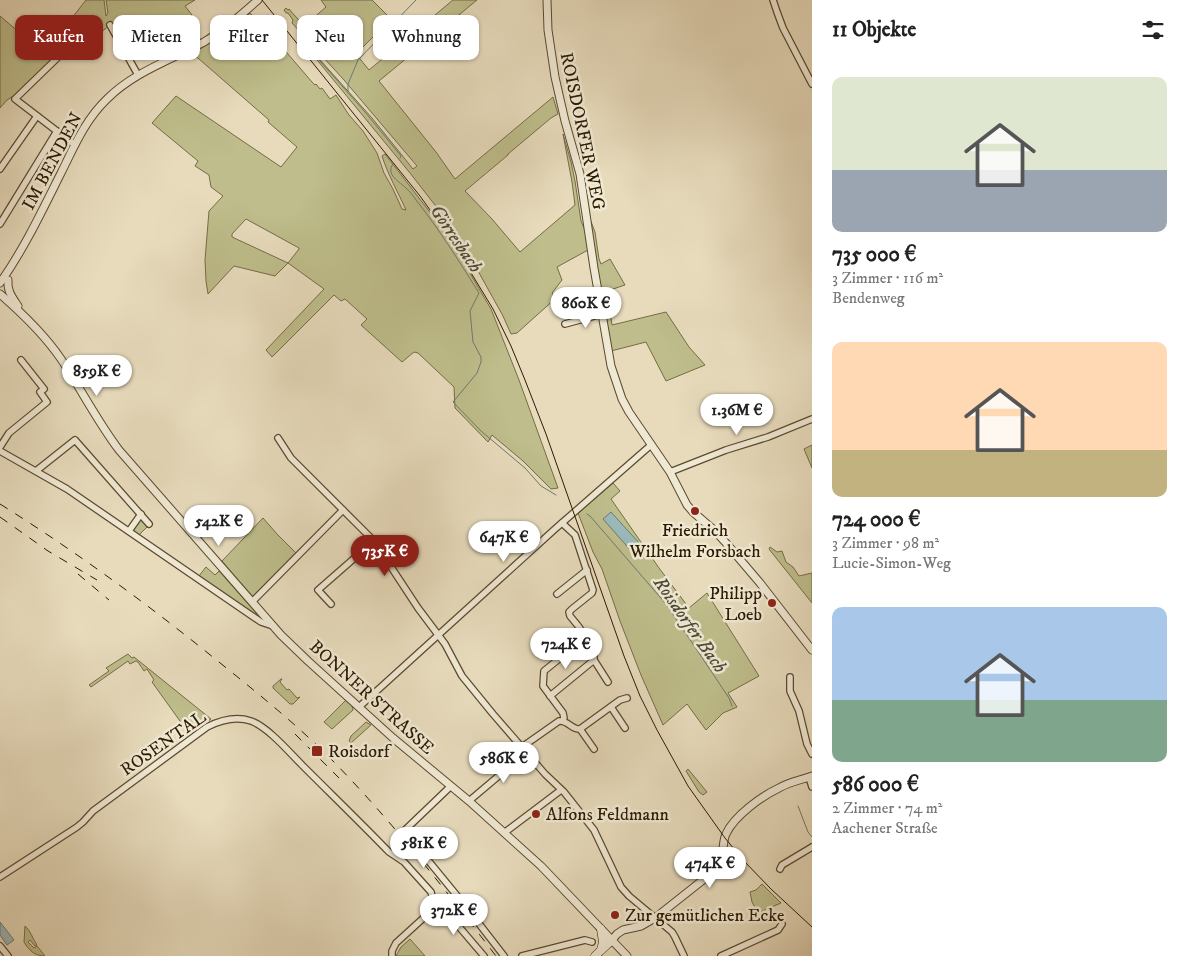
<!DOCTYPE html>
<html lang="de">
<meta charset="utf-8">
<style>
body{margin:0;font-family:"IM FELL DW Pica",serif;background:#f2f2f2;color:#222;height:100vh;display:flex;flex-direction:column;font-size:19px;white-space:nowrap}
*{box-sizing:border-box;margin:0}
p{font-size:16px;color:#767676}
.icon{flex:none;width:28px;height:28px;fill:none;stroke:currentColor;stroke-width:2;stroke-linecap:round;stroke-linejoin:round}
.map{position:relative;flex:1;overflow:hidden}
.drawer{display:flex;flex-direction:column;background:#fff;width:375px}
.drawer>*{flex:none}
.guide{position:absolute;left:15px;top:15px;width:475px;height:45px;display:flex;gap:10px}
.price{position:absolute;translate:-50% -42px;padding:0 11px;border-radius:18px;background:#fff;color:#222;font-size:16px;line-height:32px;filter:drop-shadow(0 1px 2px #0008)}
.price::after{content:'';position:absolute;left:50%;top:30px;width:15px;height:11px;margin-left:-8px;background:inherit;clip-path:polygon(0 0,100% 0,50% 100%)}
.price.selected{background:#8f2418;color:#fff}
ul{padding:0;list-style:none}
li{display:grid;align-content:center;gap:10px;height:265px;padding:0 20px}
li span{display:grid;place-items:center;height:155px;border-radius:10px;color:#555}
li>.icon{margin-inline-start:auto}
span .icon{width:90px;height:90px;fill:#fffc;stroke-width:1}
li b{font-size:21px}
h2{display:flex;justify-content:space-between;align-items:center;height:60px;padding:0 20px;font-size:21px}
.chip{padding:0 18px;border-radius:10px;background:#fff;box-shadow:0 1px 4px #0004;font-size:18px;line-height:45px}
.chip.selected{background:#8f2418;color:#fff}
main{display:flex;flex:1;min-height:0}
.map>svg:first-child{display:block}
.green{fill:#bebd8b;stroke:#756c46;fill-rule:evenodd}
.water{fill:#9ab9ba;stroke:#6e7970}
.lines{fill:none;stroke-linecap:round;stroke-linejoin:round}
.stream{stroke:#6e7970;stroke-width:1}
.minor-casing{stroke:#5b4a2f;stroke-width:8}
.tertiary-casing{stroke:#5b4a2f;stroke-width:9}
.secondary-casing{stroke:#2c1a00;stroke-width:9}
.minor{stroke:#efe8d3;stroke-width:5.5}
.tertiary{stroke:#efe8d3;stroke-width:7}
.secondary{stroke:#efe8d3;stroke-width:8}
.tram{stroke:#2c1a00;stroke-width:1}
.rail{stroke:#2c1a00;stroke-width:1;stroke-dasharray:9 9;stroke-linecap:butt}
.poi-dot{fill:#8f2418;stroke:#efe8d3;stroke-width:2}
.labels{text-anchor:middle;stroke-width:5;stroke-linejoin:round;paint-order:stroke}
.street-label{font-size:18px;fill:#2c1a00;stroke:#efe8d3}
.poi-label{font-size:18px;fill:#2c1a00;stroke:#efe8d3;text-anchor:start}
.water-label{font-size:19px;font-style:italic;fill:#4d4a38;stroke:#efe8d3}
</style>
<main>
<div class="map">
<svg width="812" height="956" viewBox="0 0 812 956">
<rect width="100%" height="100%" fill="#e7dbbc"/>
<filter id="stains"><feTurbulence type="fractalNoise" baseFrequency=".004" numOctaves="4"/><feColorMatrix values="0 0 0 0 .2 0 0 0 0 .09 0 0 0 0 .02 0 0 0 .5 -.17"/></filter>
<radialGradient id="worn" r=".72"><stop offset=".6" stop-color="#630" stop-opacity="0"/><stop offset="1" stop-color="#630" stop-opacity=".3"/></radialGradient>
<!-- green -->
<g class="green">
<polygon points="86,0 104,0 106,16 108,13 106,0 195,0 185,6 192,15 125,48 112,23 90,42 85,36 68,23"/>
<polygon points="321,0 372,0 391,19 356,54 369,70 453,0 477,0 379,81 436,152 455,179 553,97 558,114 551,118 508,154 508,155 465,191 492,219 520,252 575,205 572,182 563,134 571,162 575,181 581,221 585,230 588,250 557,267 562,280 552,293 556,298 517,333 511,334 503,316 468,253 442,214 410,173 313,55 312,52 313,52 372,118 413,169 417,166 344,80 292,23 293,20 288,13 286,13 284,10 286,8 288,10 289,9 304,26 326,7"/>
<path d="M250 13 288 54 312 82 315 85 316 84 320 89 322 88 330 99 336 95 349 115 363 131 377 153 384 173 393 189 402 209 406 210C398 192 388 175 382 156L385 154 436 220 461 258 491 309 519 380 558 488 551 489 523 461 492 435 488 442 455 408 454 387 418 353 414 352 402 362 361 325 367 319 345 299 341 301 334 295 272 357 266 350 324 289 288 263 275 276 234 266 208 294 206 281 205 260 209 211 223 196 211 187 209 175 195 166 198 161 152 123 176 96 281 167 297 147 268 122 269 120 191 52 232 28ZM246 219 299 248V249L288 263 232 237V234Z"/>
<polygon points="0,16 52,60 15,95 7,100 0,108"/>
<polygon points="590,219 595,232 599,259 601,264 610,259 625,285 607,291 612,325 666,312 689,347 705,365 666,381 646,342 611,351 591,237"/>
<polygon points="812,445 812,468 804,449"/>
<polygon points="613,483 620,491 611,499 659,568 689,608 707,593 759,676 728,693 737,707 723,713 706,730 687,704 663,725 641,675 620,621 602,569 593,552 578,513"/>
<polygon points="142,517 149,525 139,535 133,532 132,530"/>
<polygon points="263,518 277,534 296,553 253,598 222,561"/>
<polygon points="770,547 777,552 782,551 786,562 793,567 799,576 812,573 812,603 769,549"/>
<polygon points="206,567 215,575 219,571 257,614 256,615 199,576"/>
<polygon points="128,654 132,658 134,657 211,719 188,736 185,728 152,682 154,680 147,669 144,671 138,662 136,661 130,664 128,661 91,687 89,685 109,671 106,668"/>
<polygon points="281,679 282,679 280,682 287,690 289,689 297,698 300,697 293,704 290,704 273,688 273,686"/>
<polygon points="346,700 352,706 353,710 332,729 324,722"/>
<polygon points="366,722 371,725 351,743 349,741 351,736"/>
<polygon points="688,769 707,792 703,795 699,792 686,771"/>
<polygon points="762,884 781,903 758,913 752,902 750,892 756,890"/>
<path d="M25 926C31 931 32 938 37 945L35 946 30 940 28 942 34 948 37 946 45 956C34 956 29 950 24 942Z"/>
<polygon points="410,939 425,956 396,956 401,947"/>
</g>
<!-- water -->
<g class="water">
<polygon points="611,512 640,544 632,552 603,519"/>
<polygon points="0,922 14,940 7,945 0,935"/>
</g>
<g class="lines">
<!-- stream -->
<g class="stream">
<polyline points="312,52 365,112 401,156 400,158"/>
<polyline points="348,91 348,84 358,60 416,0"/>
<path d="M393 164C385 175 400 182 406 188 410 191 413 196 416 200 439 229 459 261 479 293L470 311 473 342 481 357V362L477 373 453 402 481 431 525 468 541 486 556 495"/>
<polyline points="587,514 590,516 666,604 713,674 729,698 732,706"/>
<polyline points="798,806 808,832 812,837"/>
</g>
<defs>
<g id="minor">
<polyline points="773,0 777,12 783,28 812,84"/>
<polyline points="110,25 138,75"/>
<polyline points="75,145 15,99 81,35"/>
<polyline points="0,169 37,116"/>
<polyline points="0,224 57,131"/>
<polyline points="565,324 602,314"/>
<polyline points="278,438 291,458 374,541 418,608 445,644 462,676 493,714 545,774 564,792 594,830 621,887 629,896 672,932 675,937 684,956"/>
<polyline points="0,447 9,433 47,402 40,392 44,389 21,360"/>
<polyline points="0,451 67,489 261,622 273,626"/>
<polyline points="36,471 75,440 149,524"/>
<polyline points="670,472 726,450 768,437 812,419"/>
<polyline points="562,523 575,535 593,590 592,593 572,609 569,612 570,616 579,627 594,651 594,660 608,682"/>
<polyline points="129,531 141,514"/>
<polyline points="557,594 587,570"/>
<polyline points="252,602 343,510"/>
<polyline points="331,604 318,590 374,541"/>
<polyline points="790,677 790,691 799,711 807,744 812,754"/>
<polyline points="550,696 594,660"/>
<polyline points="359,707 555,529 651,445"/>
<polyline points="611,707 625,728"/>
<polyline points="563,720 564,718 563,713 543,686 544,671 585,638"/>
<polyline points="580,729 594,749"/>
<path d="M522 747 559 721C568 720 572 730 580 729L620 700 627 698"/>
<polyline points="809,777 812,787"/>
<polyline points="451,786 404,831 463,903 504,956"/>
<polyline points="469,801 527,752"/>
<polyline points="504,833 561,790"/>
<polyline points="780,869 782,865 812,847"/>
<path d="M0 877 77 827 83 822 93 811 207 727C221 720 236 716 251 721 268 727 290 753 303 766 332 795 361 823 389 852L404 862 431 892 434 903 432 908 429 913 396 943 392 951V956"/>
<polyline points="434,903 443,908 484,956"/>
<polyline points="0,946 8,956"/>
<polyline points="522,956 585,940 592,942"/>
<polyline points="721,956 778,930 782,924"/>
</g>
<g id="tertiary">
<polyline points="547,0 548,30 555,77 565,121 580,174 594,268 611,366 622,399 629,412 670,472 687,505 693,512 715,531 726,543 760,583 812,650"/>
<path d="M8 280C7 291 12 297 18 306"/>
<path d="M0 283C24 249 42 211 61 173 74 147 85 120 107 99 134 72 171 60 204 42 224 30 241 15 258 0"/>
<path d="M0 294C23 314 44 334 61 359 81 389 97 421 119 450L281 635 308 661 393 738 469 801 541 866 627 956"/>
<path d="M612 940 617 934 623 930 641 926 655 918 708 876C714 869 719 862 722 853 724 847 723 840 726 834 734 816 762 796 779 788 789 782 801 780 812 776"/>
</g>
<g id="secondary">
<polyline points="601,950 603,942 601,929"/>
<polyline points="595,956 612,940"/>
</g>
</defs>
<!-- minor casing -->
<use href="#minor" class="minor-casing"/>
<!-- tertiary casing -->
<use href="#tertiary" class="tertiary-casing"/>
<!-- secondary casing -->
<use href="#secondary" class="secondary-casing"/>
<!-- minor -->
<use href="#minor" class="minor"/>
<!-- tertiary -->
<use href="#tertiary" class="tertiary"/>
<!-- secondary -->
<use href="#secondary" class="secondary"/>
<!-- tram -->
<polyline class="tram" points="262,0 420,196 448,235 493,309 511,346 525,380 546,434 624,656 640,696 657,730 688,786 725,838 743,860 771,889 812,927"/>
<!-- rail -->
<g class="rail">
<path d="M0 504C75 551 146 603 214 658 255 691 295 723 331 759 391 820 444 888 496 956"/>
<polyline points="0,517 48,551 97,580"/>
<polyline points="78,574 109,600"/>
<polyline points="295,734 339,778"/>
</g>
</g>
<!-- markers -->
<g class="poi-dot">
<circle cx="695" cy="511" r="5"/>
<circle cx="772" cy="603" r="5"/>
<rect x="311" y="745" width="12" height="12" rx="2.5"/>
<circle cx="536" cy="814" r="5"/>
<circle cx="615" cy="915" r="5"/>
</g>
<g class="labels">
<!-- street labels -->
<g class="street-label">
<text transform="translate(583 131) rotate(78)" y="6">ROISDORFER WEG</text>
<text transform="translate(52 161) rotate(-62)" y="6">IM BENDEN</text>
<text transform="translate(372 697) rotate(42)" y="6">BONNER STRASSE</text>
<text transform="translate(163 743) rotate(-35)" y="6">ROSENTAL</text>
</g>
<!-- poi labels -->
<g class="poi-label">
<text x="695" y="536" text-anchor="middle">Friedrich<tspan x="695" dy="21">Wilhelm Forsbach</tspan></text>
<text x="762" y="599" text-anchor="end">Philipp<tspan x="762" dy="21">Loeb</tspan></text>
<text x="328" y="757">Roisdorf</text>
<text x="546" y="820">Alfons Feldmann</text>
<text x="625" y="921">Zur gemütlichen Ecke</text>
</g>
<!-- water labels -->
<g class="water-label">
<text transform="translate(457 238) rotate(56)" y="7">Görresbach</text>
<text transform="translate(691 624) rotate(55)" y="7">Roisdorfer Bach</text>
</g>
</g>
<rect width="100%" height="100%" filter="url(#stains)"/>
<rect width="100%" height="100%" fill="url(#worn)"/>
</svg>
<b class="price" style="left:586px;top:329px">860K €</b>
<b class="price" style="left:97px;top:397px">859K €</b>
<b class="price" style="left:737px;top:436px">1.36M €</b>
<b class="price" style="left:219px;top:547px">542K €</b>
<b class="price" style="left:504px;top:563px">647K €</b>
<b class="price selected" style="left:385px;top:577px">735K €</b>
<b class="price" style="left:566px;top:670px">724K €</b>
<b class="price" style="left:504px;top:784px">586K €</b>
<b class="price" style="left:424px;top:869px">581K €</b>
<b class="price" style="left:710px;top:889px">474K €</b>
<b class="price" style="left:454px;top:936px">372K €</b>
<div class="guide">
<a class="chip selected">Kaufen</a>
<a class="chip">Mieten</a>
<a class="chip">Filter</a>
<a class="chip">Neu</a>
<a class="chip">Wohnung</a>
</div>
</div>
<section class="drawer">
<h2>11 Objekte<svg class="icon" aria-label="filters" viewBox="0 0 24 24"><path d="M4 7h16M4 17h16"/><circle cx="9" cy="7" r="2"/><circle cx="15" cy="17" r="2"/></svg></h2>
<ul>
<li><span style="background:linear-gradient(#dfe7d0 60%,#9aa5b1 0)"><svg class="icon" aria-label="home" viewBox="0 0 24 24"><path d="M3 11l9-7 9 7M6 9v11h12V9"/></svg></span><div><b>735 000 €</b><p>3 Zimmer · 116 m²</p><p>Bendenweg</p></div></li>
<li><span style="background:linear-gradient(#ffd9b3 70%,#c2b280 0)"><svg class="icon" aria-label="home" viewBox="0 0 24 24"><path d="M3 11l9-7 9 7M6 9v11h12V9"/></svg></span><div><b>724 000 €</b><p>3 Zimmer · 98 m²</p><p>Lucie-Simon-Weg</p></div></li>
<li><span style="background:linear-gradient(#a9c7e8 60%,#7fa58c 0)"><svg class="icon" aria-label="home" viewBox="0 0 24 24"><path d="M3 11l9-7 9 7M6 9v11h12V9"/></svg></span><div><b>586 000 €</b><p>2 Zimmer · 74 m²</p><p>Aachener Straße</p></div></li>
</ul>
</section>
</main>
